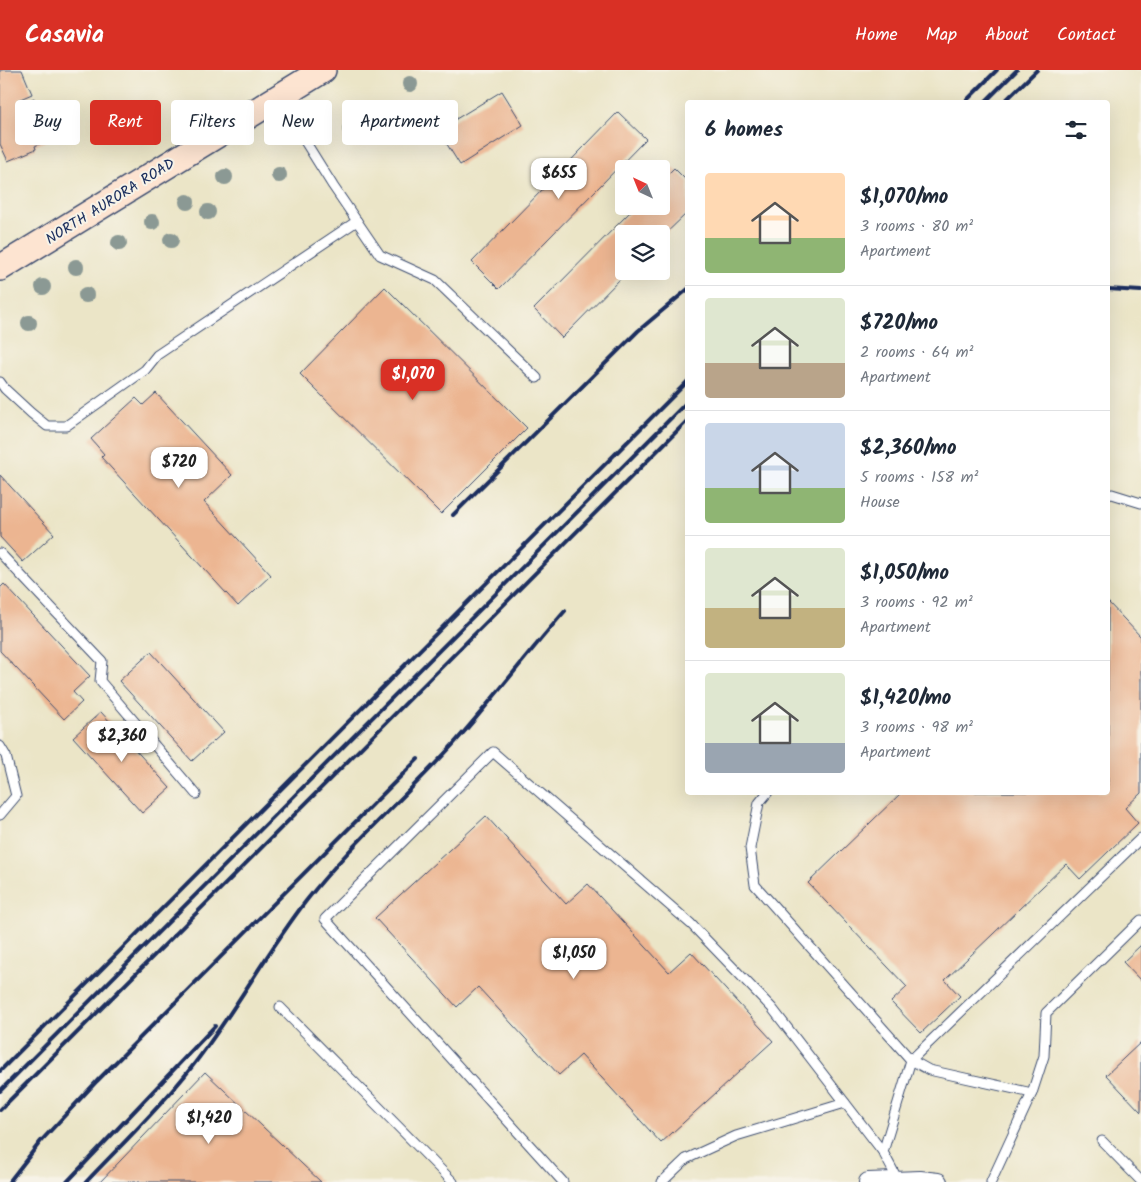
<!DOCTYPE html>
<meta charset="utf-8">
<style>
body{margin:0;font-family:Kalam,sans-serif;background:#f6f6f7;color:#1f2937;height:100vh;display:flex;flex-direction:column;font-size:19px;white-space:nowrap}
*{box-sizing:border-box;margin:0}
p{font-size:16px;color:#747a83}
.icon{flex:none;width:28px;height:28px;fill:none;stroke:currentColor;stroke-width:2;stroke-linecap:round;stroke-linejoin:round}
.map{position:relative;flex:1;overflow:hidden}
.sheet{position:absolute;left:685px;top:30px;width:425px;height:695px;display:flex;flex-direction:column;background:#fff;border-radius:5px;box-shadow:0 5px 20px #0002}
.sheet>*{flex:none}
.top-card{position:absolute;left:15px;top:30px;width:475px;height:45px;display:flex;gap:10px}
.needle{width:32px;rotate:317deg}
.tools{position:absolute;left:615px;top:90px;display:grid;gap:10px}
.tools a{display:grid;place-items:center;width:55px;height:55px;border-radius:5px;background:#fff;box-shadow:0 5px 20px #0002;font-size:25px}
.price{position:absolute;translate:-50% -42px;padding:0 11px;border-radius:10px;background:#fff;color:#222;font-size:16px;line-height:32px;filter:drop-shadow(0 1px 2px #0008)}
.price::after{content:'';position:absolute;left:50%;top:30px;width:15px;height:11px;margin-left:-8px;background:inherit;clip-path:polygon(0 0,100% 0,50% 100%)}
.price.on{background:#d93025;color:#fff}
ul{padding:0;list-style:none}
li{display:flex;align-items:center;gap:15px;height:125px;padding:0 20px}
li+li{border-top:1px solid #e0e1e3}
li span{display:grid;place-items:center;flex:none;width:140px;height:100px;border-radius:5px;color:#555}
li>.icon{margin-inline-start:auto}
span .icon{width:60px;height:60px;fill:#fffc;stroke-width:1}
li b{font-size:21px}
h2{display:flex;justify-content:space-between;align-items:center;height:60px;padding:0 20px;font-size:21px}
.pill{padding:0 18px;border-radius:5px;background:#fff;box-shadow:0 5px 20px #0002;font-size:18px;line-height:45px}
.pill.on{background:#d93025;color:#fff}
header{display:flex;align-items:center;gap:30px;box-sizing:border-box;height:70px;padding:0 25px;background:#d93025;color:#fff}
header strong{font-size:24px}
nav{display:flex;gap:28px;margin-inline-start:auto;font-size:18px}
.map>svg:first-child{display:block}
.building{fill:#ecb591}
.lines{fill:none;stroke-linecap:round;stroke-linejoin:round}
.lane-casing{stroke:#3a4a6e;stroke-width:11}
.street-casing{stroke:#3a4a6e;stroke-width:20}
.secondary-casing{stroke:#3a4a6e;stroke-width:28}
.lane{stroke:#fff;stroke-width:9}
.street{stroke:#fff;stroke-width:18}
.secondary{stroke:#fde4d1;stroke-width:25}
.rail{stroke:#1b2f5e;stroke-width:4}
.tree{fill:#8b9994}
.labels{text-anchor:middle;stroke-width:4;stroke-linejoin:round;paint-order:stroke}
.street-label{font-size:15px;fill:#1b2f5e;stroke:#f7f3e8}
</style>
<header>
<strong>Casavia</strong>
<nav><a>Home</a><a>Map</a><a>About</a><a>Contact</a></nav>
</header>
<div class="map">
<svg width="1141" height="1112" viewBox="0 0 1141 1112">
<rect width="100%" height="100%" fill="#f7f3e8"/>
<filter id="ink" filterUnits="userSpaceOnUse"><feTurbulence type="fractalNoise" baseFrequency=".02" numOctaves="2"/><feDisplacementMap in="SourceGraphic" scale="10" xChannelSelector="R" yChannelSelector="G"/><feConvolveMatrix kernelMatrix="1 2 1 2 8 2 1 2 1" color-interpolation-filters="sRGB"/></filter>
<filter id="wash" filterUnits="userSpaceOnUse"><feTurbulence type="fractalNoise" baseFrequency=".0096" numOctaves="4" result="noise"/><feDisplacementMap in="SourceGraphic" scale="20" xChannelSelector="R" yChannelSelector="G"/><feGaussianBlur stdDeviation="1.12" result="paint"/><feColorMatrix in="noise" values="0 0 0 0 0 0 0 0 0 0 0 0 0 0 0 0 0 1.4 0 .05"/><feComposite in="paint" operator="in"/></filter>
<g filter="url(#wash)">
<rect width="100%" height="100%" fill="#ebe5c7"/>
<g id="blocks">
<!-- building -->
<g class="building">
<polygon points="0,0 22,0 32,24 18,30 20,35 34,28 52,68 35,76 36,79 8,91 0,74"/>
<polygon points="502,21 523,55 460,95 438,60"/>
<polygon points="618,42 646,69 499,219 472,192"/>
<polygon points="674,98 688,112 688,142 661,168 661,164 624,164 624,201 628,201 562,268 534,239 636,136 661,136 661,111"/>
<polygon points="385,217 527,358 441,444 300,304"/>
<polygon points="156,323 232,405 204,432 271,505 238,536 101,387 104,384 91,369 136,328 143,335"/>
<polygon points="0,405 54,464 23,492 0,467"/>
<polygon points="4,514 90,606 73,622 82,632 64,649 0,581 0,518"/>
<polygon points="1108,532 1141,567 1141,723 1125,738 1138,753 1080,809 1066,794 945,910 960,926 921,963 891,932 907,917 808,813 902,722 1108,722"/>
<polygon points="151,582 224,662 192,691 119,611"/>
<polygon points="101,642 170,718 142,743 73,667"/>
<polygon points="486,746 566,834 588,814 669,902 691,882 773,971 661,1073 581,985 559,1005 478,917 457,937 375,848"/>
<polygon points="1141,875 1141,911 1123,892"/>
<polygon points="1141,972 1141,1042 1106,1005"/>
<polygon points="205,1002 321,1112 100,1112"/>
</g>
</g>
</g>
<g filter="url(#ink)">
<use href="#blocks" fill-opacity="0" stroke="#3a4a6e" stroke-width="1"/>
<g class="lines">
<defs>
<g id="lane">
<polyline points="278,28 333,116 380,185 435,210 537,308"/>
<polyline points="0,312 5,319 31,343 47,356 66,356 145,300 157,285 357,151"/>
<polyline points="1108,425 1112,424 1141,433"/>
<polyline points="0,483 102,591 100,611 196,724"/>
<polyline points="0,676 6,686 16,726 0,745"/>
<polyline points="768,722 759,733 750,778 755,815 911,990 883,1082"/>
<polyline points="280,937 453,1112"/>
<polyline points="1032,1023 929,1000 911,990 1141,768"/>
<polyline points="1102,1071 1141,1111"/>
<polyline points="563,1112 325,849 493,682 691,854 772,938 883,1082 898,1110"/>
<polyline points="662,1112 686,1089 736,1066 845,1033"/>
<polyline points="991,1112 1032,1023 1044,986 1046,943 1141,850"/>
</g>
<polyline id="street" points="868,1112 920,1110 938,1112"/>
<polyline id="secondary" points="0,198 323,0"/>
</defs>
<!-- lane casing -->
<use href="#lane" class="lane-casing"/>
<!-- street casing -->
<use href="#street" class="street-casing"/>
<!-- secondary casing -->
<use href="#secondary" class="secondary-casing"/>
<!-- lane -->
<use href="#lane" class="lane"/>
<!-- street -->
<use href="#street" class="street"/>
<!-- secondary -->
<use href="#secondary" class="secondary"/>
<!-- rail -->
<g class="rail">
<polyline points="965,32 997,0"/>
<polyline points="985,32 1017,0"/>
<polyline points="1004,32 1037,0"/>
<polyline points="1108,219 1141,221"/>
<polyline points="453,445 638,261 688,219"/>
<polyline points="0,1001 688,311"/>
<polyline points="0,1021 688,331"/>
<polyline points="0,1040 688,350"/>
<polyline points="9,1112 41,1071 97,1011 418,689"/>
<polyline points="67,1112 215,956"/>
<path d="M86 1112C121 1075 159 1039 191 998 233 945 265 884 306 831 349 776 401 731 448 680 489 635 525 586 565 541"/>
</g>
</g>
<!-- trees -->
<g class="tree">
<circle cx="410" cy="14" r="8"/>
<circle cx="350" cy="59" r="8"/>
<circle cx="279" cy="105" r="8"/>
<circle cx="225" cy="107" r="8"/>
<circle cx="187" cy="132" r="8"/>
<circle cx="208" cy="142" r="8"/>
<circle cx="152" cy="152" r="8"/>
<circle cx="171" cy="170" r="8"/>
<circle cx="119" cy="173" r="8"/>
<circle cx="76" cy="197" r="8"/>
<circle cx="43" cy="217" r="8"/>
<circle cx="86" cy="225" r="8"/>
<circle cx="29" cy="253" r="8"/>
</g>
</g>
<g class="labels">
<!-- street labels -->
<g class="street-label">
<text transform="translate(110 131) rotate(-32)" y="5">NORTH AURORA ROAD</text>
</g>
</g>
</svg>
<div class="tools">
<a><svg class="needle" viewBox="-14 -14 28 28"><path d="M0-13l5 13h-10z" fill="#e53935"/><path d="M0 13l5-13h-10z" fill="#747a83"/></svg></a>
<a><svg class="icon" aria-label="layers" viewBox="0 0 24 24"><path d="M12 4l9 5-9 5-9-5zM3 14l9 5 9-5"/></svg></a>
</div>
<b class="price" style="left:559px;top:130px">$655</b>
<b class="price on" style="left:413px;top:331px">$1,070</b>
<b class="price" style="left:179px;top:419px">$720</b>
<b class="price" style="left:122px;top:693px">$2,360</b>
<b class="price" style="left:574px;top:910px">$1,050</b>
<b class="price" style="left:209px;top:1075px">$1,420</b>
<div class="top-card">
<a class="pill">Buy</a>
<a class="pill on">Rent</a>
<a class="pill">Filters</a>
<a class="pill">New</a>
<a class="pill">Apartment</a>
</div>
<section class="sheet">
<h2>6 homes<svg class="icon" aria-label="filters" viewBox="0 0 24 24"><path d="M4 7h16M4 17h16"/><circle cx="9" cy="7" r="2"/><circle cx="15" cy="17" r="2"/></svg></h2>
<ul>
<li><span style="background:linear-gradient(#ffd9b3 65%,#8fb573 0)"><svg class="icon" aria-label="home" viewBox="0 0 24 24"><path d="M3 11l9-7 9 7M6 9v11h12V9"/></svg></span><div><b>$1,070/mo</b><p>3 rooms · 80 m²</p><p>Apartment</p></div></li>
<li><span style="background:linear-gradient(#dfe7d0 65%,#b9a48a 0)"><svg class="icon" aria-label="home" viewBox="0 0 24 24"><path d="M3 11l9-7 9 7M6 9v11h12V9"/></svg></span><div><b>$720/mo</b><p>2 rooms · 64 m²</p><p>Apartment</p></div></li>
<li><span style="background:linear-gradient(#c9d6e8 65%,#8fb573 0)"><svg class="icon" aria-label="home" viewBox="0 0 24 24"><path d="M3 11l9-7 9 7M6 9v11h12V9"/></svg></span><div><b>$2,360/mo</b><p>5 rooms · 158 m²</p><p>House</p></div></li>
<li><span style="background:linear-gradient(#dfe7d0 60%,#c2b280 0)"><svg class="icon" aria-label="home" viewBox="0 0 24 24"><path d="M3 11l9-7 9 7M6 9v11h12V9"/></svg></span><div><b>$1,050/mo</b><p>3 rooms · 92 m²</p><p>Apartment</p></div></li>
<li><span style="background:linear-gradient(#dfe7d0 70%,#9aa5b1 0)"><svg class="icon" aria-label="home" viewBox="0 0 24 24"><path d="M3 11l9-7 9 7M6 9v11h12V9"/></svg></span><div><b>$1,420/mo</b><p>3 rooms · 98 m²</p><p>Apartment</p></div></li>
</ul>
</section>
</div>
